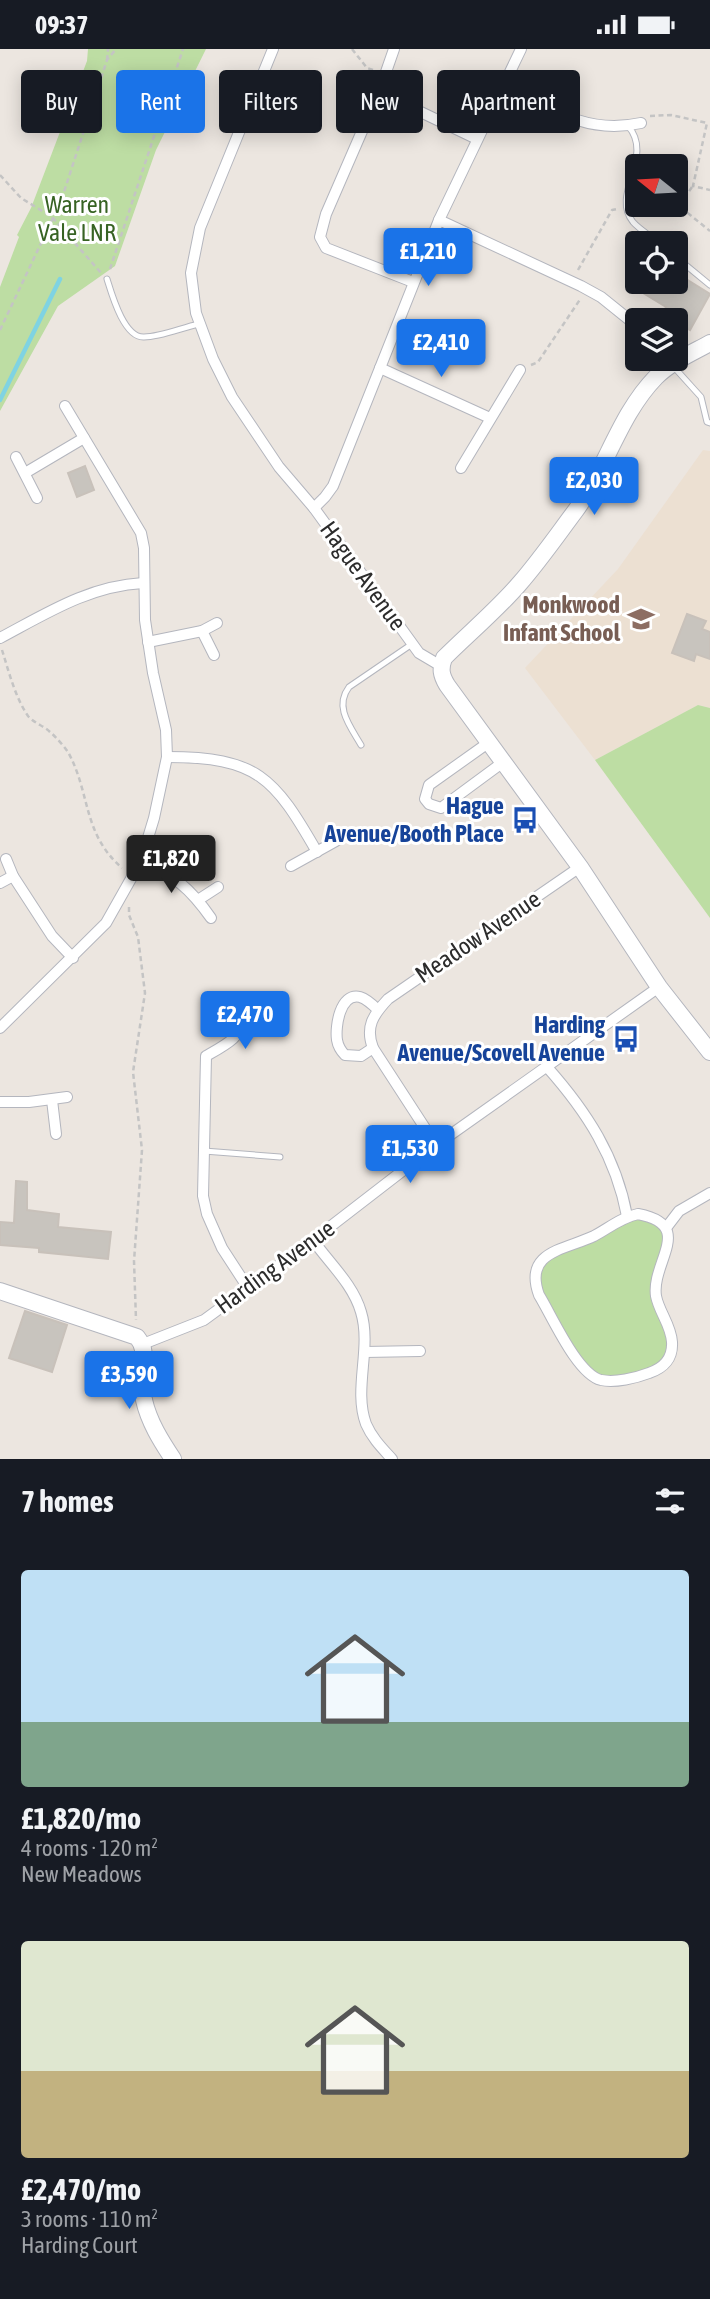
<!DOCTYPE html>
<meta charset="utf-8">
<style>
body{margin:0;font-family:"Asap Condensed",sans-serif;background:#242831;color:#f1f3f6;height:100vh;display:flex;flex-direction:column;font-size:26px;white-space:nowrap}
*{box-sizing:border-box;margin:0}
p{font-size:23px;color:#9ea1a6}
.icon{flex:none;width:38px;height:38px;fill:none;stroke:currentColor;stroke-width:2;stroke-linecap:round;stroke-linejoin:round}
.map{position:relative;height:1410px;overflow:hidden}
.sheet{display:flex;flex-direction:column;background:#171b24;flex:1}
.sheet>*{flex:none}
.top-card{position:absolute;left:21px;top:21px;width:668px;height:63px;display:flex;gap:14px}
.needle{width:46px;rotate:288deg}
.fabs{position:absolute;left:625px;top:105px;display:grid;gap:14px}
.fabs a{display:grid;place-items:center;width:63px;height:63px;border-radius:7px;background:#171b24;box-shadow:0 4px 18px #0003;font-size:35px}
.price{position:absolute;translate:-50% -60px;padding:0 16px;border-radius:7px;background:#1a73e8;color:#fff;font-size:23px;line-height:46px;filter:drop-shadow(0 2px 4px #0008)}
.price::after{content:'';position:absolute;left:50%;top:42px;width:21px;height:16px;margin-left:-10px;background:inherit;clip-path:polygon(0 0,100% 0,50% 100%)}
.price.current{background:#222;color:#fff}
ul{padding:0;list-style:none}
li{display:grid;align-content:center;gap:14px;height:371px;padding:0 21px}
li span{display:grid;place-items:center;height:217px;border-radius:7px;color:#555}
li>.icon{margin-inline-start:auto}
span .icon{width:126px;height:126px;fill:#fffc;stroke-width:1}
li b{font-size:30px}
h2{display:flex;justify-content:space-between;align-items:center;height:84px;padding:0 21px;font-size:30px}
.pill{padding:0 24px;border-radius:7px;background:#171b24;box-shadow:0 4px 18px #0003;font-size:24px;line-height:63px}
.pill.current{background:#1a73e8;color:#fff}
.status{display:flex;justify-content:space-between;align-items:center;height:49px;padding:0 35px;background:#171b24;direction:ltr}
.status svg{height:19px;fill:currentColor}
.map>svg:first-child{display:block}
.education{fill:#ece0d2}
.green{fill:#bddda3}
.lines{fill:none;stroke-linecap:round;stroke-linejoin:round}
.stream{stroke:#7fd3e2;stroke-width:4.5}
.building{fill:#c8c4be;stroke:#c8c1ba;stroke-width:2}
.lane-casing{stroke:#b4b6be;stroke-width:7}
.street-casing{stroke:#b4b6be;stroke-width:12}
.secondary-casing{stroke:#b4b6be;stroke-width:18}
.path{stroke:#c4c4c4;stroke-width:2.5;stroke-dasharray:5 3.5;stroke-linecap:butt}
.lane{stroke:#fff;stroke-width:5}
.street{stroke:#fff;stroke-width:10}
.secondary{stroke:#fff;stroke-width:16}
.labels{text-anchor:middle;stroke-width:6;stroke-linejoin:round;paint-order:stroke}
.park-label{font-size:24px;fill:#376323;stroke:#fff}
.street-label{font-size:24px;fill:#2c2c2c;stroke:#fff}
.education-label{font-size:24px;font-weight:bold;fill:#785e54;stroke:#fff;text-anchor:end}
.transit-label{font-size:24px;font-weight:bold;fill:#164399;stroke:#fff;text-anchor:end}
</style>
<div class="status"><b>09:37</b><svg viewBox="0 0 49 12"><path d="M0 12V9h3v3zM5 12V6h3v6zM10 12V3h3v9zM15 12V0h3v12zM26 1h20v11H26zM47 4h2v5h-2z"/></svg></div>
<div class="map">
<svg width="710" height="1410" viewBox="0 0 710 1410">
<rect width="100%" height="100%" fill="#ece6e0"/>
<!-- education -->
<polygon class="education" points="703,401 710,402 710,659 698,656 595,711 525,619 618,520"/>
<!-- green -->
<g class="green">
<polygon points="88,0 206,0 156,101 115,217 58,257 0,362 0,238 19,188 17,186 31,159 87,12"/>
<polygon points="698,656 710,659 710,869 595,711"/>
<polygon points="638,1165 666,1179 656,1234 669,1279 667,1313 609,1332 589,1326 539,1246 540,1214"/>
</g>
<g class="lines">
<!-- stream -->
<polyline class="stream" points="0,351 60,230"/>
</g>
<!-- building -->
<g class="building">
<polygon points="678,225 710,245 690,281 663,264 666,258 643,244 650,233 676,233"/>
<polygon points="85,417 94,441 77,448 68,424"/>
<polygon points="687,565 706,572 702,580 710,583 710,610 696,605 694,612 672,604"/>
<polygon points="16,1132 27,1133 27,1161 59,1165 58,1178 111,1183 108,1210 39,1203 39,1199 0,1196 0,1173 14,1174"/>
<polygon points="25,1262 67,1276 52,1323 9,1309"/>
</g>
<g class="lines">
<defs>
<g id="lane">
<path d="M628 77C655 107 610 145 633 173 640 181 651 187 659 194"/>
<polyline points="676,208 710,236"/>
<path d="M107 230C112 246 124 289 144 288 161 288 181 279 199 275"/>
<polyline points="673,317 701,348 707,373 710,374"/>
<path d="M361 696C350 677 334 658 349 638L412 595"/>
<polyline points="204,1102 280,1108"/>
</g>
<g id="street">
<polyline points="273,0 200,179 191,224 196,264 213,310 232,348 279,418 314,459 419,604 441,617"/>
<polyline points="394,0 379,43 326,165 320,188 326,199 413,233"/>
<path d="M505 34C552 60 585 86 641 74"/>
<polyline points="379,43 477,90"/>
<polyline points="439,171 581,237 601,248 637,277"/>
<polyline points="380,319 490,369"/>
<polyline points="16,408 37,449"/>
<polyline points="461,419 520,321"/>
<polyline points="25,424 84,389"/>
<polyline points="314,459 325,448 333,437 439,171 521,0"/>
<polyline points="202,582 214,606"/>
<path d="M0 589C47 564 89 537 143 534"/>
<polyline points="148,593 202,582 217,574"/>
<polyline points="488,694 429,736 425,750 429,755 441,759 502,714"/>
<path d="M167 708C257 708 274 728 317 803"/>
<polyline points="6,810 13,827 52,887 73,909"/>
<path d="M141 812C174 826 190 839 211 869"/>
<polyline points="291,817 336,792"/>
<polyline points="0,834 13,827"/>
<polyline points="198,851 218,838"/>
<polyline points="0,979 106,874 141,812 154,769 167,708 166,681 153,624 145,571 144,499 141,484 65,357"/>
<path d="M373 999 361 1007 345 1006C341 1002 338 997 337 991 335 978 340 943 360 948 367 950 373 956 378 961"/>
<path d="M547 1018C587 1063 616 1108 627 1167"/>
<polyline points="52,1051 56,1085"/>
<polyline points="0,1053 29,1053 67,1048"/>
<path d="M436 1096 373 999C365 978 373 966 388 950L580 818"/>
<path d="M638 1165C696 1176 651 1213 656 1247 659 1263 671 1276 672 1293 673 1309 664 1319 649 1324 636 1329 615 1334 601 1331 577 1325 552 1267 539 1246 523 1202 565 1201 594 1187 609 1179 620 1169 638 1165Z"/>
<polyline points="666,1179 679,1162 710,1144"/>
<path d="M313 1191C329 1214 353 1235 361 1263 372 1299 353 1340 366 1375 372 1389 382 1399 392 1410"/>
<path d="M248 1239 222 1199 207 1165 203 1147 206 1007C229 994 238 990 249 965"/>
<polyline points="143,1295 204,1271 313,1191 436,1096 659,938"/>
<polyline points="365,1303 420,1302"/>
</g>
<g id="secondary">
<path d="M710 294C692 304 671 313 656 328 619 366 606 420 576 461 558 485 540 511 520 534 497 561 469 584 444 609 440 620 441 626 447 636L580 818 659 938 710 1003"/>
<path d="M0 1242 137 1288C149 1303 141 1313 141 1330 141 1336 143 1345 144 1351 149 1373 161 1392 173 1410"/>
</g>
</defs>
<!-- lane casing -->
<use href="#lane" class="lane-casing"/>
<!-- street casing -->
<use href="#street" class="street-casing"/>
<!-- secondary casing -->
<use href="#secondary" class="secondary-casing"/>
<!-- path -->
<g class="path">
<polyline points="352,0 367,19 376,22"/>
<polyline points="107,11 108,0"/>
<polyline points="650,67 671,66 707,74 693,137 710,141"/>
<polyline points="0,126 21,149 52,168 102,225"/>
<polyline points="692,138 679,157 710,182"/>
<polyline points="110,220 183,0"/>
<polyline points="578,221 612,161 617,160"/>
<polyline points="0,281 61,152 107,11 116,0"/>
<polyline points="531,316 538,313 581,249"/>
<path d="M2 601C9 623 15 648 28 667 34 674 44 677 50 683 56 688 63 696 68 703 91 745 82 784 122 819"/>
<polyline points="129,858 129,866 138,888 145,944 133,1023 142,1101 134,1212 136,1271"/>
</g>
<!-- lane -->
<use href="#lane" class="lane"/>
<!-- street -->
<use href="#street" class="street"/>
<!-- secondary -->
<use href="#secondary" class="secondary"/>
</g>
<!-- icons -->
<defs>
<symbol id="school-bare" viewBox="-9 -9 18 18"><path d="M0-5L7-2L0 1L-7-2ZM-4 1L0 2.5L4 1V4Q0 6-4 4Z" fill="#8d6e63" stroke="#fff" stroke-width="2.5" paint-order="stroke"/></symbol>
<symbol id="bus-bare" viewBox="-9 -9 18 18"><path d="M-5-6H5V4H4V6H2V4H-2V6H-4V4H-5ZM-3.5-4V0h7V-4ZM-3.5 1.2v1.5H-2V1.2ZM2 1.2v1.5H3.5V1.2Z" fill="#1a4fb4" stroke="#fff" stroke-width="2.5" paint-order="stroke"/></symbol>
</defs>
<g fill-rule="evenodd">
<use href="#school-bare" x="622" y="551" width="38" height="38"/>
<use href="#bus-bare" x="506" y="752" width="38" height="38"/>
<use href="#bus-bare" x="607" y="971" width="38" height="38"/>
</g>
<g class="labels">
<!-- park labels -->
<g class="park-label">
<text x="77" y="164">Warren<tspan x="77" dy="28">Vale LNR</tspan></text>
</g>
<!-- street labels -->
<g class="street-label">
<text transform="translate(363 527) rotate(54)" y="8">Hague Avenue</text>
<text transform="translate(478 888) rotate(-34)" y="8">Meadow Avenue</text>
<text transform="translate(275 1218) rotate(-36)" y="8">Harding Avenue</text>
</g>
<!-- education labels -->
<g class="education-label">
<text x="620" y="564">Monkwood<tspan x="620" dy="28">Infant School</tspan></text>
</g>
<!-- transit labels -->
<g class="transit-label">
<text x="504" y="765">Hague<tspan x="504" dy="28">Avenue/Booth Place</tspan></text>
<text x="605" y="984">Harding<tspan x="605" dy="28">Avenue/Scovell Avenue</tspan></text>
</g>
</g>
</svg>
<div class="fabs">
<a><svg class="needle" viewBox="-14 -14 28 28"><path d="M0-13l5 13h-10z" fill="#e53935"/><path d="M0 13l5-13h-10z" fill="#9ea1a6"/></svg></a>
<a><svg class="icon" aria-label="locate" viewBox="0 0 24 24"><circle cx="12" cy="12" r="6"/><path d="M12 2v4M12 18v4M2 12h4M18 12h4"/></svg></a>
<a><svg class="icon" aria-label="layers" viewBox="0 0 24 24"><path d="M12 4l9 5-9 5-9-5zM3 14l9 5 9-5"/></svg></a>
</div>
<b class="price" style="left:428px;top:239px">£1,210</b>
<b class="price" style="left:441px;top:330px">£2,410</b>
<b class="price" style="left:594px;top:468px">£2,030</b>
<b class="price current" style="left:171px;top:846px">£1,820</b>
<b class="price" style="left:245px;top:1002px">£2,470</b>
<b class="price" style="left:410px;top:1136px">£1,530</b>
<b class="price" style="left:129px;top:1362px">£3,590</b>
<div class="top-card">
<a class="pill">Buy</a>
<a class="pill current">Rent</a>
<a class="pill">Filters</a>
<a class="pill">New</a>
<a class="pill">Apartment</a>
</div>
</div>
<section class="sheet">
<h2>7 homes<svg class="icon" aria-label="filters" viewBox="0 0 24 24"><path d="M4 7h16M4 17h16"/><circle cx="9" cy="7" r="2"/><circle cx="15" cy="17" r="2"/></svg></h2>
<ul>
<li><span style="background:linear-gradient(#bfe0f5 70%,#7fa58c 0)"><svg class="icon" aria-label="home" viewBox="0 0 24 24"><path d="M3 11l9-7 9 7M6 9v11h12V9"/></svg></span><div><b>£1,820/mo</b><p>4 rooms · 120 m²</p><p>New Meadows</p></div></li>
<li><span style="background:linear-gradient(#dfe7d0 60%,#c2b280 0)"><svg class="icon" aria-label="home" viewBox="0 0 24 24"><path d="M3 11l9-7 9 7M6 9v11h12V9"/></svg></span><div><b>£2,470/mo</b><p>3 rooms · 110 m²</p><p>Harding Court</p></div></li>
</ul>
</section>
